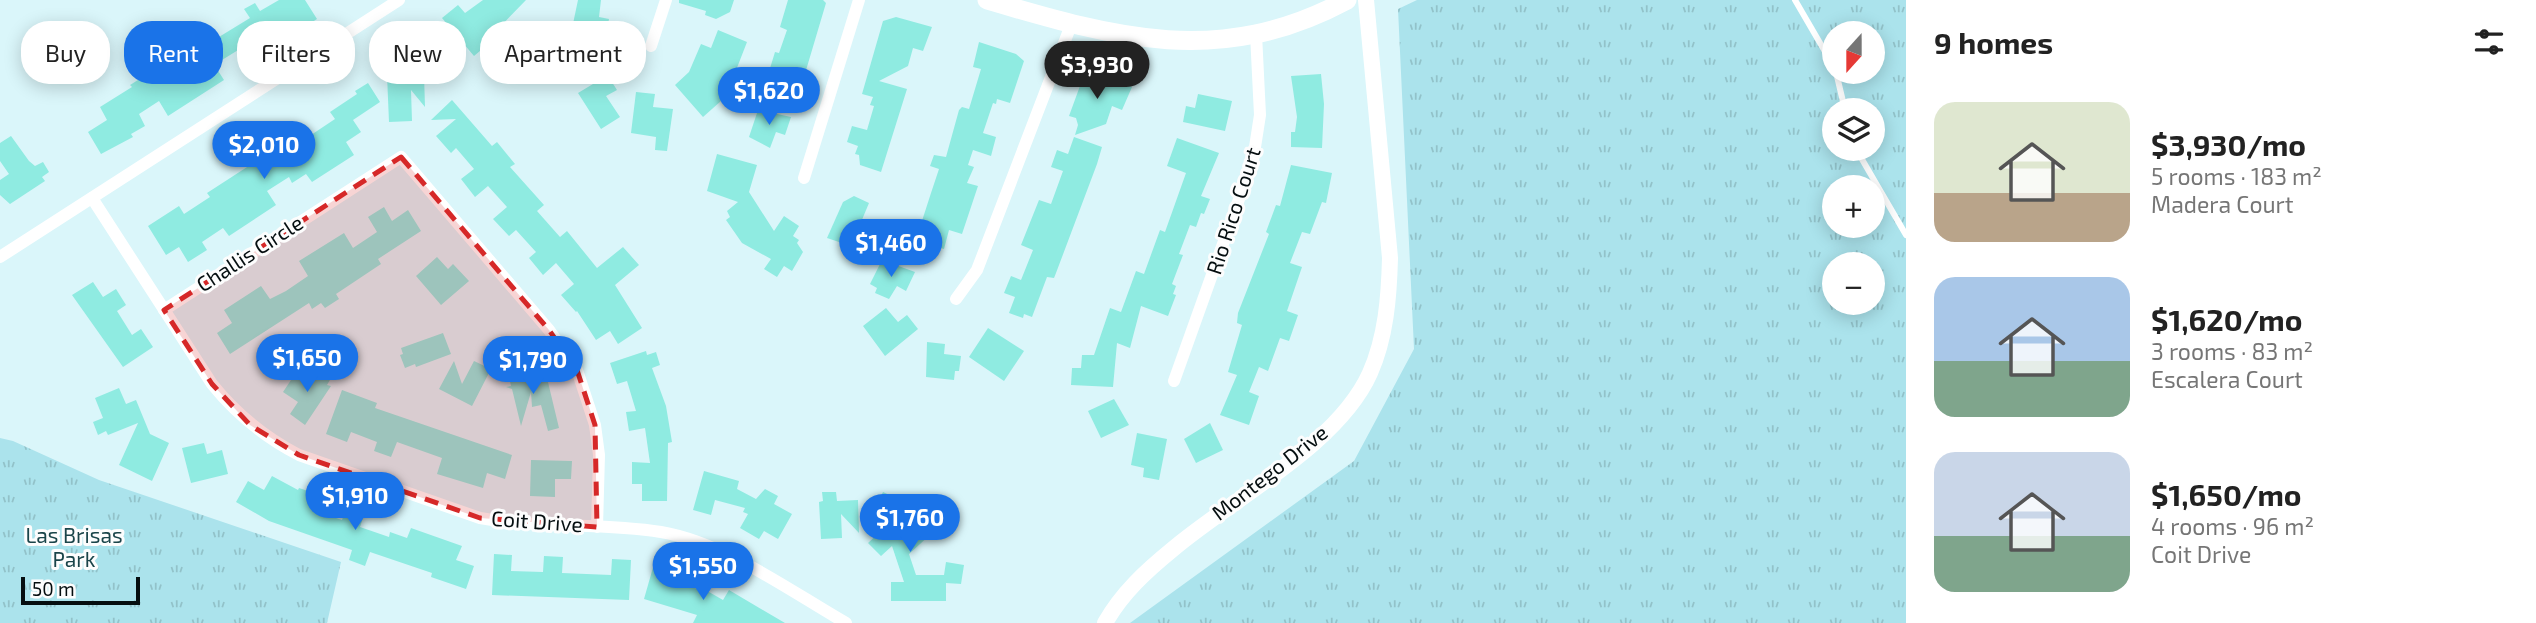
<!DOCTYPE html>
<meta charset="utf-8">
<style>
body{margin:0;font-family:"Exo 2",sans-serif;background:#f2f2f2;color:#222;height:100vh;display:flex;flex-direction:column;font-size:26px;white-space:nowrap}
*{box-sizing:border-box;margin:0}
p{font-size:23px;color:#767676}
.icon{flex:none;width:38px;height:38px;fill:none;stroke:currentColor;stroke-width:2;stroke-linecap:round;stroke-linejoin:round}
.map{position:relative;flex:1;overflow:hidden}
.panel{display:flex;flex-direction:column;background:#fff;width:630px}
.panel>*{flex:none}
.hud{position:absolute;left:21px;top:21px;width:665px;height:63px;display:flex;gap:14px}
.needle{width:46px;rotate:201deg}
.fabs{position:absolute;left:1822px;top:21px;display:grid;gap:14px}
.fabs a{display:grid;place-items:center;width:63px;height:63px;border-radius:50%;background:#fff;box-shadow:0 4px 18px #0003;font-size:35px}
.scale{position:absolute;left:21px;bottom:18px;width:119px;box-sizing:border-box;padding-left:7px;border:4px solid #050e10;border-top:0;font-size:19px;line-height:24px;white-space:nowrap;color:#050e10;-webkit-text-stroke:5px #fdfdfd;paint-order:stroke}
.price{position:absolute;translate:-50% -60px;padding:0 16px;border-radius:24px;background:#1a73e8;color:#fff;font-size:23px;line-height:46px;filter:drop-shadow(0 2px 4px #0008)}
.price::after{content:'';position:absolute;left:50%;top:42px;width:21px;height:16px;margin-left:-10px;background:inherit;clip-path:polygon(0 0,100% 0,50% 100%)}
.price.on{background:#222;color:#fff}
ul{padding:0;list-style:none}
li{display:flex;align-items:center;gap:21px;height:175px;padding:0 28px}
li span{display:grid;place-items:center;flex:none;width:196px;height:140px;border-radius:21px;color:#555}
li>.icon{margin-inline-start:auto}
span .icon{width:84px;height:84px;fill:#fffc;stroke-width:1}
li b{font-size:30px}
h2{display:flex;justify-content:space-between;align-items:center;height:84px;padding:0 28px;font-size:30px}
.chip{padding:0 24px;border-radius:28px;background:#fff;box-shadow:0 4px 18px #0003;font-size:24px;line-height:63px}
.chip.on{background:#1a73e8;color:#fff}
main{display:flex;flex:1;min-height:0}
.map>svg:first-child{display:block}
.grass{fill:url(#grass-tufts);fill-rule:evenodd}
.building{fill:#8febe1}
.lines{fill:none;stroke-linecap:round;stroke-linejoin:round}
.service{stroke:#fff;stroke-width:6}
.minor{stroke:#fff;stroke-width:12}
.tertiary{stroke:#fff;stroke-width:16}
.secondary{stroke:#fff;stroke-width:19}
.marked{fill:#d62828;fill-opacity:0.2;stroke:#d62828;stroke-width:5;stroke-dasharray:14 9;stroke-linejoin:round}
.labels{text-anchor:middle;stroke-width:6;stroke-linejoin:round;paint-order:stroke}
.street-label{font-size:21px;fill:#050e10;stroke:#fdfdfd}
.park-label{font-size:21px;fill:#1a454a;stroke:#fdfdfd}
</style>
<main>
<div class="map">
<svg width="1906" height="623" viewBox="0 0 1906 623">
<defs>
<pattern id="grass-tufts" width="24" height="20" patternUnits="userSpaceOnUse" patternTransform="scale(1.75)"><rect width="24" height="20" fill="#abe3ec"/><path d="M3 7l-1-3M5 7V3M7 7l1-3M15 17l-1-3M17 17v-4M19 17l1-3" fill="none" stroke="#92c2c9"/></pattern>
</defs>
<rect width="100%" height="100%" fill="#daf6fa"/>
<!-- grass -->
<g class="grass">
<path d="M1417 0H1906V623H1130L1354 461 1414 349 1398 9ZM1834 33H1872V72H1834ZM1834 110H1872V149H1834ZM1834 187H1872V226H1834ZM1834 264H1872V303H1834Z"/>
<polygon points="0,438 13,441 99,480 341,562 327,623 0,623"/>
</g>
<!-- building -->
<g class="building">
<polygon points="279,0 305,0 317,19 265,52 260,44 246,53 243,47 222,60 215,66 224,80 168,116 159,101 139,114 145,126 131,134 133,137 101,154 88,132 107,120 100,107 132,87 130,85 146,75 143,70 159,60 162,65 210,33 214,40 250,18 244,9 255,3 260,11"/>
<polygon points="483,0 526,0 497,30 504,38 490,49 487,45 474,56 442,18 458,5 465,13"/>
<polygon points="578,0 601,0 599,17 609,19 601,65 617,90 606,96 620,117 601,129 578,93 598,81 558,76 562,37 570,38"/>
<polygon points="679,0 734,0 730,12 716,19 705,15 706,11 679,3"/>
<polygon points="788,0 823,0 826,3 804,77 793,74 788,90 774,86 775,82 767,78 775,52 779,53 787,30 780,27"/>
<polygon points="896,17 932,27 923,51 913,48 908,66 879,81 907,89 881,172 860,165 859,155 855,154 858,146 847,142 852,126 867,130 874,106 870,105 873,97 862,94 883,21"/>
<polygon points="718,30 747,42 728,91 730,93 703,117 675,85 689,72 701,44 711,48"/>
<polygon points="979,42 1016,54 1024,61 1010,103 997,99 996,104 993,103 983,133 996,137 991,156 973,150 968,165 974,167 967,183 978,186 962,234 949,230 944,249 916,241 918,235 908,232 911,221 921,224 931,193 939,169 930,166 934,155 946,157 959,110 962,107 969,109 981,69 973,67"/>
<polygon points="424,74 425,107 411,90 412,121 389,122 387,75"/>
<polygon points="1095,74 1132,87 1122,110 1112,106 1106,124 1075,135 1078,125 1076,118 1069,116 1084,75"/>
<polygon points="1321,74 1324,104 1322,148 1291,147 1291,132 1295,132 1297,117 1291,76"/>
<polygon points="368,83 380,102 353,120 361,132 346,142 354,155 312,182 306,174 292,183 289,177 267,191 276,205 229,236 223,228 202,242 207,250 188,262 179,247 166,255 148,226 179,206 184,214 210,197 207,193 301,132 305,139 335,119 330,112 357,94 355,91"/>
<polygon points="636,92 655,94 653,107 673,109 667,151 655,150 656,137 631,133"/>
<polygon points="1198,94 1232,101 1225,131 1183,122 1186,106 1195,108"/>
<polygon points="452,100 492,146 497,142 515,164 510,167 544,205 537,211 560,237 567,231 597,268 623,247 639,265 615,285 642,328 618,344 610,331 596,340 577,311 576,312 561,295 574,284 556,263 543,275 529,258 536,252 516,230 509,236 493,219 507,207 488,186 475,197 461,179 474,169 456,148 451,153 436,136 456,119 431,120"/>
<polygon points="758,110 791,117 785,135 776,132 770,148 749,137"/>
<polygon points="11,136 29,161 35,166 43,162 49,172 42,177 45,181 10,204 0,195 0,180 9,174 0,161 0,143"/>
<polygon points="1074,137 1102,147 1097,164 1056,273 1054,278 1047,277 1032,317 1024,314 1023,318 1009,313 1015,297 1004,293 1011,276 1021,280 1033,250 1021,245 1039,200 1051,204 1063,171 1051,167 1057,150 1068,154"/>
<polygon points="1177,138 1219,153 1201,196 1210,199 1204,214 1201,213 1196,227 1190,225 1179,254 1183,255 1172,284 1176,286 1173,294 1176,295 1168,316 1141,306 1130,348 1117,343 1113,387 1071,385 1072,368 1081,368 1082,355 1094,355 1110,308 1121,312 1136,271 1144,274 1160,230 1165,232 1186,173 1167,166"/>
<polygon points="717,154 757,165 749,192 774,231 784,216 799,226 793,236 799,240 797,243 803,252 792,271 784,266 777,277 764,269 771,259 742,243 726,220 730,217 727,211 738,202 707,191"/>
<polygon points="1291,165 1332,173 1326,203 1322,202 1310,234 1302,232 1290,263 1302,267 1287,311 1298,315 1289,341 1280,338 1268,371 1259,367 1249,392 1259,396 1249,425 1220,415 1237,375 1228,372 1242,325 1237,323 1238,313 1269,234 1266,232 1276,205 1280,206"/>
<polygon points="854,196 869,203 851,246 827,238 843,202"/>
<polygon points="384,207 392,221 408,210 421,231 378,259 381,264 336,294 339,299 325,308 321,303 312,309 309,303 230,354 217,333 232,323 224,310 261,286 270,299 286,291 308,276 299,261 344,233 353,248 377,232 368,217"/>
<polygon points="437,257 448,269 453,264 469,281 441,305 416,276"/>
<polygon points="882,260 915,272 906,291 897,286 889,299 875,293 877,288 870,284"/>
<polygon points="93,282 103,297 116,289 126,305 117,311 132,335 141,329 153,347 123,367 72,295"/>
<polygon points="886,308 898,322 907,315 918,329 885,356 863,326"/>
<polygon points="988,328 1024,351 1004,381 969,357"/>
<polygon points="443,333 451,354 416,367 415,364 405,368 400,355 403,354 401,348"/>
<polygon points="927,342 945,344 944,354 961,356 959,371 955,371 954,380 926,377"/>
<polygon points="646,351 647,355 656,352 660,365 652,368 666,406 672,442 668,443 667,501 642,501 642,484 632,484 632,462 650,463 645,428 629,431 626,412 636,411 627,381 617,384 610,363"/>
<polygon points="454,361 462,384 474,361 491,369 472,406 439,389"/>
<polygon points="527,367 530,382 547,378 559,428 548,431 541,405 532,407 531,392 521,426 512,389 506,387 511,386 508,371"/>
<polygon points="320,370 331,378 327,385 331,386 305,425 290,414 298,402 283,392 297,371 312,381"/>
<polygon points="119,388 126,404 136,400 150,434 169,443 152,481 119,465 138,423 108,435 106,431 98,435 93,422 103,418 95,398"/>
<polygon points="342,390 377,403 375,408 512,455 505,479 487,473 483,488 437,474 442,458 397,442 391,457 374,451 377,442 351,432 347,442 326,434"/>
<polygon points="1114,399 1129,425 1101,438 1088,411"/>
<polygon points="1210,423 1223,450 1196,463 1184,439"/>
<polygon points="1137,433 1167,439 1159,480 1143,477 1144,468 1131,465"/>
<polygon points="204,443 207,454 222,450 228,474 191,483 182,448"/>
<polygon points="531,460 572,461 571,479 555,479 555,497 530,496"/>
<polygon points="704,471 739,481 737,489 756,499 765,489 778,496 774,504 792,514 778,539 764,531 759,539 740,528 748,514 743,512 745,508 715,500 711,515 693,510"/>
<polygon points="272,476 298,490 299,488 317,494 312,510 342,520 347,506 365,512 360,527 389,537 390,532 407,538 411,528 462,546 456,560 474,566 466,589 431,577 432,573 370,552 365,566 349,560 352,550 269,521 236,502 248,481 264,490"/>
<polygon points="822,492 836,492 837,501 858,500 859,533 841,514 842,538 821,539 819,502 823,501"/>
<polygon points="883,492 904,502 931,534 909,554 916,575 944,575 946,562 964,565 961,584 946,583 946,601 891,601 891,582 904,582 892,546 881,556 868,543 893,520 874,510"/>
<polygon points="494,554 512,555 511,571 543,572 544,556 563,557 562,573 611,575 612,559 631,560 629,600 492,595"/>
<polygon points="654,564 675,571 672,582 709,592 723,600 729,590 785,623 693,623 697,615 644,599"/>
</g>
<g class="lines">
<!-- service -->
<g class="service">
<polyline points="1795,0 1834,67"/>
<polyline points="1836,72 1845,110"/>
<polyline points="1856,149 1906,235"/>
</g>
<!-- minor -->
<g class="minor">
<polyline points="651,46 666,0"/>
<polyline points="804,178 859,0"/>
<path d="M92 198 212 384C237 415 264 437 299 455L480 518C540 529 601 522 661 532 725 543 790 591 846 623"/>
<polyline points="0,257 399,0"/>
<polyline points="956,299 977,270 1071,25"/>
<polyline points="164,310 401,157 549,330 577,370 595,425 599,455 597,527"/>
<polyline points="1174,381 1253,160 1260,115 1256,34"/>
</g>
<!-- tertiary -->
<path class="tertiary" d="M1105 623C1122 593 1146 571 1173 549 1233 498 1338 445 1370 373 1386 337 1389 297 1390 258L1366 0"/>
<!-- secondary -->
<path class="secondary" d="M987 0C1116 38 1220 68 1347 0"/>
</g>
<!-- marked area -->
<path class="marked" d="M401 157 549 330 577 370 595 425 597 527 480 518 299 455 250 425 212 384 164 310Z"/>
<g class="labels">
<!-- street labels -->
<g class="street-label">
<text transform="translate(1234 211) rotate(-72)" y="7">Rio Rico Court</text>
<text transform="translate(250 254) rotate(-33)" y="7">Challis Circle</text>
<text transform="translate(1270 473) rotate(-38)" y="7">Montego Drive</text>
<text transform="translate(537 522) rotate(4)" y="7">Coit Drive</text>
</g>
<!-- park labels -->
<g class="park-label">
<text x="74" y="543">Las Brisas<tspan x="74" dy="24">Park</tspan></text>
</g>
</g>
</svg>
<div class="fabs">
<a><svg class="needle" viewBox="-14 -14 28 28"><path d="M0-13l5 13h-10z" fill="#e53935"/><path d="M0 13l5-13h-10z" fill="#767676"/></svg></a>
<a><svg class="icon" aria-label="layers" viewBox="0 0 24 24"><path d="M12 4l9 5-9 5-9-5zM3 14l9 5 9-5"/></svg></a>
<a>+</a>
<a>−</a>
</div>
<div class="scale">50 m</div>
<b class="price on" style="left:1097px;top:101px">$3,930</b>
<b class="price" style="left:769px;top:127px">$1,620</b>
<b class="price" style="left:264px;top:181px">$2,010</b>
<b class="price" style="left:891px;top:279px">$1,460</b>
<b class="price" style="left:307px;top:394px">$1,650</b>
<b class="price" style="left:533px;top:396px">$1,790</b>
<b class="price" style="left:355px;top:532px">$1,910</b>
<b class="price" style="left:910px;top:554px">$1,760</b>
<b class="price" style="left:703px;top:602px">$1,550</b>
<div class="hud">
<a class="chip">Buy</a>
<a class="chip on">Rent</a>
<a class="chip">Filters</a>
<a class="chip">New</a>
<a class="chip">Apartment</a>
</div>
</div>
<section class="panel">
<h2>9 homes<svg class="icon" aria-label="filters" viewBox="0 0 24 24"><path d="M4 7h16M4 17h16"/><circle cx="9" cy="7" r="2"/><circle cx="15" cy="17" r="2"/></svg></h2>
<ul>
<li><span style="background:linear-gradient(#dfe7d0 65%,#b9a48a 0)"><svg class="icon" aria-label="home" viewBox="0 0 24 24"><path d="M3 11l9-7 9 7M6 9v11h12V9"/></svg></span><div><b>$3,930/mo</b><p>5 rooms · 183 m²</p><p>Madera Court</p></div></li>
<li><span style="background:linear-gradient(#a9c7e8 60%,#7fa58c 0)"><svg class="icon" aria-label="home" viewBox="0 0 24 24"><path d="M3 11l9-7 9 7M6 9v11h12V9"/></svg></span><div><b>$1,620/mo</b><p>3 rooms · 83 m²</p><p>Escalera Court</p></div></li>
<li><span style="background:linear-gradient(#c9d6e8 60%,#7fa58c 0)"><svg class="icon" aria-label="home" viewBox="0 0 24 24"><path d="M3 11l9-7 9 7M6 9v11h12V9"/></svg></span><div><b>$1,650/mo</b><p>4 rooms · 96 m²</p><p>Coit Drive</p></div></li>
</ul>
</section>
</main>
